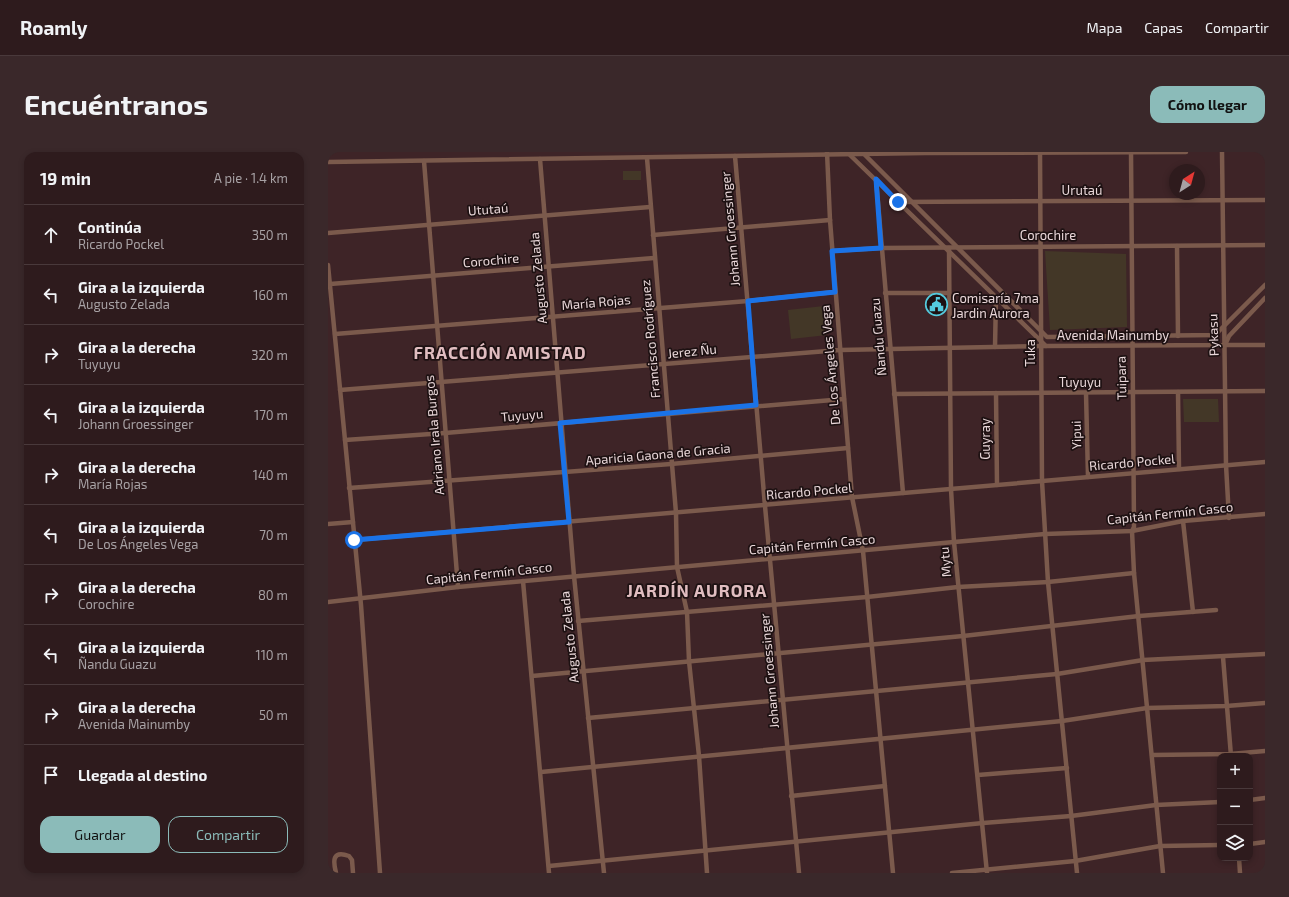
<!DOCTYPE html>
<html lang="es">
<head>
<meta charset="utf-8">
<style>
  body { margin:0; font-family:"Exo 2",sans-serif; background:#3a282a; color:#f1f3f6 }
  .controls { position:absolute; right:12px; bottom:12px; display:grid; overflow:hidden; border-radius:8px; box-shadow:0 2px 6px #0003 }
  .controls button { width:36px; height:36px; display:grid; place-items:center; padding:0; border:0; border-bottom:1px solid #49393b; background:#2e1b1d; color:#f1f3f6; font:20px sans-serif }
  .compass { position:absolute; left:841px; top:12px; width:36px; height:36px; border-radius:50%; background:#2e1b1d; box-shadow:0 2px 6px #0003; rotate:36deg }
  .stop { position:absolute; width:12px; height:12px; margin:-9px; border:3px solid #1a73e8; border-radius:50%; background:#fff }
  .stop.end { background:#1a73e8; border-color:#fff; box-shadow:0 1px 4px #0008 }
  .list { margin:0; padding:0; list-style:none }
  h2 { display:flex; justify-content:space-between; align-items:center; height:52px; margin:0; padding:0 16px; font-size:17px }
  h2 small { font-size:13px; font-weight:400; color:#a7a1a4 }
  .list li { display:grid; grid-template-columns:26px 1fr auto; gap:12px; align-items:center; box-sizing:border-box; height:60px; padding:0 16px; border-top:1px solid #49393b }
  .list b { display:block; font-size:15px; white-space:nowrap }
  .list p { margin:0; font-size:13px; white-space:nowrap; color:#a7a1a4 }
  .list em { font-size:13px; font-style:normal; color:#a7a1a4 }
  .actions { display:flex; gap:8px; padding:12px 16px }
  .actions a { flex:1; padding:9px 0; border:1px solid #8bbbb9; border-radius:12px; text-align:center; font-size:14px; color:#8bbbb9 }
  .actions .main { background:#8bbbb9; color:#111 }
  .icon { flex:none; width:22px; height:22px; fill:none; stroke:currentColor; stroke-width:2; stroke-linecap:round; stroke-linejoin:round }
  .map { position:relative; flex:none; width:937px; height:721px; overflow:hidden; border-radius:12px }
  header { display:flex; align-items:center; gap:24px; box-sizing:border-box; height:56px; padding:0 20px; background:#2e1b1d; border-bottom:1px solid #49393b }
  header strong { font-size:19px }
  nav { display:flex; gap:22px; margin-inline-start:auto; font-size:14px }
  .intro { display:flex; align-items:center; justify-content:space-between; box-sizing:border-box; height:96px; padding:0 24px }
  h1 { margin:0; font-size:28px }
  .button { padding:10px 18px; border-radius:12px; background:#8bbbb9; color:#111; font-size:14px; font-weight:700 }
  main { display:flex; gap:24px; padding:0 24px }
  aside { flex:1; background:#2e1b1d; border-radius:12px; box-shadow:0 2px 6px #0003 }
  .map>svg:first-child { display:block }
</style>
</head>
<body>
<header>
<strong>Roamly</strong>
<nav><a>Mapa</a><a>Capas</a><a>Compartir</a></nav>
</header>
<div class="intro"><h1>Encuéntranos</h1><a class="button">Cómo llegar</a></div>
<main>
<aside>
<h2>19 min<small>A pie · 1.4 km</small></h2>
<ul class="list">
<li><svg class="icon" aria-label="ahead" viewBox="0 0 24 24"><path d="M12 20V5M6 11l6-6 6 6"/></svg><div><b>Continúa</b><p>Ricardo Pockel</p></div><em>350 m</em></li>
<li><svg class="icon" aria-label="left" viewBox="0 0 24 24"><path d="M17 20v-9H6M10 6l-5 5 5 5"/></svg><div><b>Gira a la izquierda</b><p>Augusto Zelada</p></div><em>160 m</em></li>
<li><svg class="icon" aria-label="right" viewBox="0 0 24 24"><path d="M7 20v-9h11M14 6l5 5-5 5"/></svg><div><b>Gira a la derecha</b><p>Tuyuyu</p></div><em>320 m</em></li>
<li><svg class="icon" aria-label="left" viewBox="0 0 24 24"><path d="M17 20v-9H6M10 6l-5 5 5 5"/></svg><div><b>Gira a la izquierda</b><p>Johann Groessinger</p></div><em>170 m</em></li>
<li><svg class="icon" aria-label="right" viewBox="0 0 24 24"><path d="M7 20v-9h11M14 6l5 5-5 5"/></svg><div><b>Gira a la derecha</b><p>María Rojas</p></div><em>140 m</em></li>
<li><svg class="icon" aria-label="left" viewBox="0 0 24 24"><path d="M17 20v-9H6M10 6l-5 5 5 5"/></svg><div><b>Gira a la izquierda</b><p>De Los Ángeles Vega</p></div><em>70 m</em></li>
<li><svg class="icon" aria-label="right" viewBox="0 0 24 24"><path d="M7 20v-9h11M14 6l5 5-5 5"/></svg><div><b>Gira a la derecha</b><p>Corochire</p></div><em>80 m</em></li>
<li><svg class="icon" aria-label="left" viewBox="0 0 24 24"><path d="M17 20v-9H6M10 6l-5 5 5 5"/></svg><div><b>Gira a la izquierda</b><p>Ñandu Guazu</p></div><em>110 m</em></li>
<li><svg class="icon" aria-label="right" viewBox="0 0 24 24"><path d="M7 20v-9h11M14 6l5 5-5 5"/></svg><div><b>Gira a la derecha</b><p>Avenida Mainumby</p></div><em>50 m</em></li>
<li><svg class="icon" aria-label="arrive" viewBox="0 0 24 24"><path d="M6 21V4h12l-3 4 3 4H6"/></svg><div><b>Llegada al destino</b></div></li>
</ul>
<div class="actions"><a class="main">Guardar</a><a>Compartir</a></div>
</aside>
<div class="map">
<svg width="937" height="721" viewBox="0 0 937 721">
  <rect width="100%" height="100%" fill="#3e2427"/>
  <g fill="#433727">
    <rect x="295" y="19" width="18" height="9"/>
    <path d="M717,99L798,102L799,175L722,178Z"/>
    <path d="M496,154L499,183L463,187L460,158Z"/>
    <path d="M855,247H890L891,270H856Z"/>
  </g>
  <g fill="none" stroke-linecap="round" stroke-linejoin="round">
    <g stroke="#7b5a4c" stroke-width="4.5">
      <path d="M499,0L502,68L524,345L535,399L565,721"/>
      <path d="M712,0L714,329"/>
      <path d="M803,0L806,375L804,379L806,421L835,721"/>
      <path d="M894,0L898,313L901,366"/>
      <path d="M536,2L719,185L887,183L937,133"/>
      <path d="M522,3L718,194L897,193L901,184L937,146"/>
      <path d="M407,4L437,354L471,721"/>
      <path d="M319,6L348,361L349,415L359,460L361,509L371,604L379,721"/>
      <path d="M212,7L246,424L276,721"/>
      <path d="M96,9L130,435"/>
      <path d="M0,10L597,1L858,0"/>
      <path d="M548,27L575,341"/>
      <path d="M571,50L937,48"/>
      <path d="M0,81L322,55"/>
      <path d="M325,83L502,68"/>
      <path d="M849,94L850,184"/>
      <path d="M621,96L623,337L626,390L659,721"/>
      <path d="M504,99L553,96L937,93"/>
      <path d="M0,113L33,453L52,721"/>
      <path d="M2,132L326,106"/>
      <path d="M557,141H621"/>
      <path d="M7,182L420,149L507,140"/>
      <path d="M897,193H937"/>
      <path d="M667,195L668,145"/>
      <path d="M12,238L512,198L718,194"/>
      <path d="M850,240L851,317"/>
      <path d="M668,241L669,333"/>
      <path d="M758,241L760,325"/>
      <path d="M566,242L937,239"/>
      <path d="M17,288L117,281L516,247"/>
      <path d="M714,329L720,430L749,721"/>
      <path d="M21,336L343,312L520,296"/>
      <path d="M855,369L865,460"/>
      <path d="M0,372L25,370"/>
      <path d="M26,388L937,310"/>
      <path d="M195,429L221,721"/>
      <path d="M0,450L130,435L626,390L717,382L804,379L855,369L937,362"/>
      <path d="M250,469L539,445L630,435L720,430L806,421"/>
      <path d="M895,505L903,604"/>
      <path d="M204,524L635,484L811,464L888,458"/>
      <path d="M260,566L729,522L815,508L937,502"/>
      <path d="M824,603L902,602L937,599"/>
      <path d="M213,620L734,569L819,556L898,554L937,551"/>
      <path d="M650,623L739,616"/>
      <path d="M463,644L557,634"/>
      <path d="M922,648L937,646"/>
      <path d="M922,692L937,690"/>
      <path d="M911,706L912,721"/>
      <path d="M221,714L655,671L743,664L828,653L892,650"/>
      <path d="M8,721C5,709 4,698 21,704L24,708L25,721"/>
      <path d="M624,721L747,709L832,694L892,693"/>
    </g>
  </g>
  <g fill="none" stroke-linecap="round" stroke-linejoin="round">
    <path stroke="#1a73e8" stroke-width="5" d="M26,388L241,370L232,271L428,253L420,149L507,140L504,99L553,96L548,27L570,50"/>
  </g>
  <defs>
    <symbol id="civic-ring" viewBox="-11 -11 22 22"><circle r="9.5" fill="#1d1112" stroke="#54cadd" stroke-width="1.5"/><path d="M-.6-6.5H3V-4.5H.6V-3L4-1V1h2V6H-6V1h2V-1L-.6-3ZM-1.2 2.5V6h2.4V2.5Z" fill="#54cadd"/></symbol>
  </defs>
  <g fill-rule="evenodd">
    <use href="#civic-ring" x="596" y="140" width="25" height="25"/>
  </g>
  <g text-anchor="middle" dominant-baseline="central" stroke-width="3.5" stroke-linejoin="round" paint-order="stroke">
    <g font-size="13" fill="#e9d7d9" stroke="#1d1112">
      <text x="754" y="38">Urutaú</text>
      <text transform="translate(160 57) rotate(-4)">Ututaú</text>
      <text transform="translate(402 77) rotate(-95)">Johann Groessinger</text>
      <text x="720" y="83">Corochire</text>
      <text transform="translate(163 108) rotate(-5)">Corochire</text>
      <text transform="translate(210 126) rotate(-95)">Augusto Zelada</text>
      <text transform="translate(268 150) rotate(-5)">María Rojas</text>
      <text x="785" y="183">Avenida Mainumby</text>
      <text transform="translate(885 183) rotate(-92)">Pykasu</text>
      <text transform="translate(550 185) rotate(-95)">Ñandu Guazu</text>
      <text transform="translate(322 187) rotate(-95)">Francisco Rodríguez</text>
      <text transform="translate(364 199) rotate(-6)">Jerez Ñu</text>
      <text transform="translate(702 201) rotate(-90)">Tuka</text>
      <text transform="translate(502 213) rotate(-95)">De Los Ángeles Vega</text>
      <text transform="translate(793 226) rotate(-91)">Tuipara</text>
      <text x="752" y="230">Tuyuyu</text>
      <text transform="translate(194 263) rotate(-5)">Tuyuyu</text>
      <text transform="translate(106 283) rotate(-95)">Adriano Irala Burgos</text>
      <text transform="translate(748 283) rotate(-91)">Yipui</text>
      <text transform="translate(657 287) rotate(-90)">Guyray</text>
      <text transform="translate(330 302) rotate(-5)">Aparicia Gaona de Gracia</text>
      <text transform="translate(804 310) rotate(-5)">Ricardo Pockel</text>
      <text transform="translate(481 339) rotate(-5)">Ricardo Pockel</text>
      <text transform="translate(842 361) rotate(-6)">Capitán Fermín Casco</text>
      <text transform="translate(484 392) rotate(-5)">Capitán Fermín Casco</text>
      <text transform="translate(617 410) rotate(-95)">Mytu</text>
      <text transform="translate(161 421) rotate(-6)">Capitán Fermín Casco</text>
      <text transform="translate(241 485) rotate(-96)">Augusto Zelada</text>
      <text transform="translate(441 519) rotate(-95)">Johann Groessinger</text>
    </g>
    <g font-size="13" fill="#e9d7d9" stroke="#1d1112" text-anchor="start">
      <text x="624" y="146">Comisaría 7ma<tspan x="624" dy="15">Jardin Aurora</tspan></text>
    </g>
    <g font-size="17" font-weight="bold" letter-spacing="1" fill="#e0bdc0" stroke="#1d1112">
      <text x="172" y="200">FRACCIÓN AMISTAD</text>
      <text x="369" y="438">JARDÍN AURORA</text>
    </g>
  </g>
</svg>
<div class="controls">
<button>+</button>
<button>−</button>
<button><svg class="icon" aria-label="layers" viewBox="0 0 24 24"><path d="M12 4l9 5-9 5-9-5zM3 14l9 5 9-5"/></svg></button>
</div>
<svg class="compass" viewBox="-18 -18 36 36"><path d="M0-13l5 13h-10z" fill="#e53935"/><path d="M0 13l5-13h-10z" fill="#a7a1a4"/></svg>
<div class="stop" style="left:26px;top:388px"></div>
<div class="stop end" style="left:570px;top:50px"></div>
</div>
</main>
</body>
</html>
